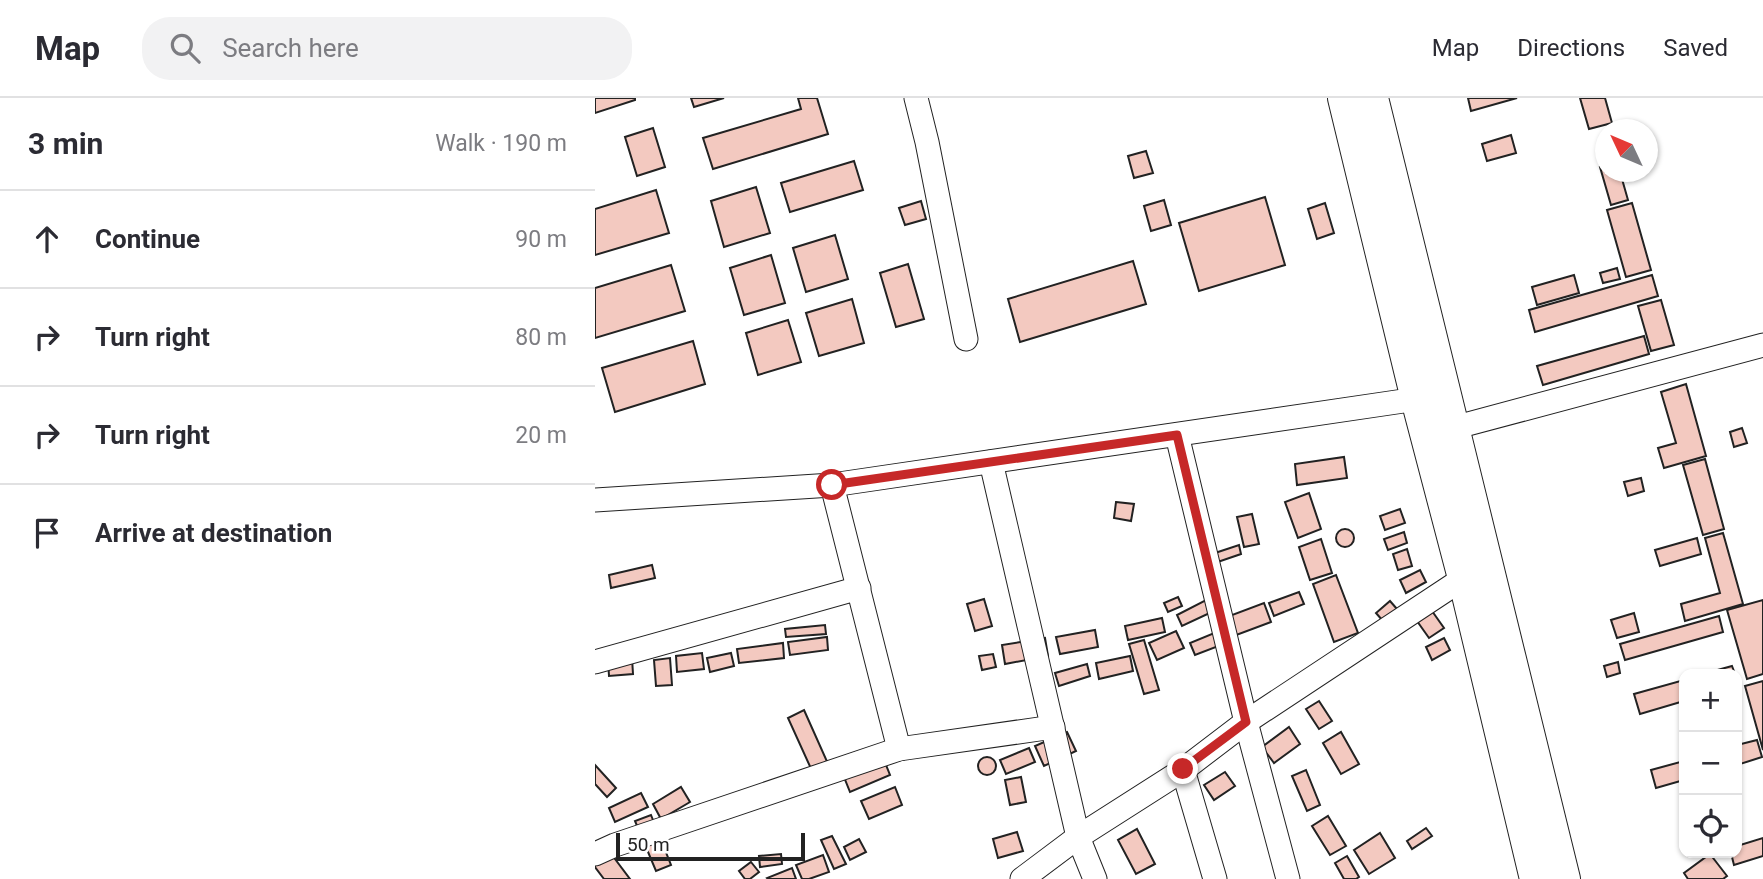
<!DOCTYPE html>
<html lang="en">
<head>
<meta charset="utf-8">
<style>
  body { margin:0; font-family:Roboto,sans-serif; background:#f2f2f3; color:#2b2b33 }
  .controls { position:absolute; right:21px; bottom:21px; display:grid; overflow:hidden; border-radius:14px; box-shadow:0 2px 5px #0004 }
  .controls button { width:63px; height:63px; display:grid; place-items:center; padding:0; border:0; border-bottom:2px solid #e1e1e2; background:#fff; color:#2b2b33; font:35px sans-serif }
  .compass { position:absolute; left:1000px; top:21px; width:63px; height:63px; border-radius:50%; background:#fff; box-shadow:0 2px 5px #0004; rotate:314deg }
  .scale { position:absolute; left:21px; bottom:18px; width:189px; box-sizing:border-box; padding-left:7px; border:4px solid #222; border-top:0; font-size:19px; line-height:24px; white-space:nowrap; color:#222; -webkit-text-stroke:5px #fff; paint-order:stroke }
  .stop { position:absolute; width:21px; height:21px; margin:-16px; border:5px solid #c62828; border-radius:50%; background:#fff }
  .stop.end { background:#c62828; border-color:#fff; box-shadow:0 2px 7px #0008 }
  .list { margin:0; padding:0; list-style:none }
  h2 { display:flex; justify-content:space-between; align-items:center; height:91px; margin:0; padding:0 28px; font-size:30px }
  h2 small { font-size:23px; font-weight:400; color:#7c7c81 }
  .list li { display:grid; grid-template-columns:46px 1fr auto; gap:21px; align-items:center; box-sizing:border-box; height:98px; padding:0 28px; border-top:2px solid #e1e1e2 }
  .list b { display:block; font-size:26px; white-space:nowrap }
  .list em { font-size:23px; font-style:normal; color:#7c7c81 }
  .icon { flex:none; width:38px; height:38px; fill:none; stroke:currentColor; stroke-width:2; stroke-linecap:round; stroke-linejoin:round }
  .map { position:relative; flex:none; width:1168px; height:781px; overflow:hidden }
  header { display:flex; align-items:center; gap:42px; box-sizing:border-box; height:98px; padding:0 35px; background:#fff; border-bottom:2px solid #e1e1e2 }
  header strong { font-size:33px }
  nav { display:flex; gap:38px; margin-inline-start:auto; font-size:24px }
  .search { width:490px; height:63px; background:#f2f2f3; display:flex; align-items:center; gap:18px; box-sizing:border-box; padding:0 24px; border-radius:28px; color:#7c7c81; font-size:26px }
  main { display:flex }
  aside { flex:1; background:#fff }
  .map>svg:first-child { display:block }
</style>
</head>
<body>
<header>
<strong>Map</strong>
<div class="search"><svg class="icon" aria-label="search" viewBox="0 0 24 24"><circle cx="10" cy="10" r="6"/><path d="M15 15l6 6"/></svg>Search here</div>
<nav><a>Map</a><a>Directions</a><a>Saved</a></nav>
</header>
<main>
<aside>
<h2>3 min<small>Walk · 190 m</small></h2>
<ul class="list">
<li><svg class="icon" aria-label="ahead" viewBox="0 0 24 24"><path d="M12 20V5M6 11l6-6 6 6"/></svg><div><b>Continue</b></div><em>90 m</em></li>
<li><svg class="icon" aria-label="right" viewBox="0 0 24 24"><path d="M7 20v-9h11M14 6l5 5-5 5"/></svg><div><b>Turn right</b></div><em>80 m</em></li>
<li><svg class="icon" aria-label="right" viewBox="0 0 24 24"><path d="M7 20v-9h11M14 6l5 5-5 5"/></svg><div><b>Turn right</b></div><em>20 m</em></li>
<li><svg class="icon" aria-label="arrive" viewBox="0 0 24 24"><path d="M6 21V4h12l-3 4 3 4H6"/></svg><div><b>Arrive at destination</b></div></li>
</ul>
</aside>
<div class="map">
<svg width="1168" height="781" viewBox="0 0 1168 781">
  <rect width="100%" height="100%" fill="#fff"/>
  <g fill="#f3c9c0" stroke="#222" stroke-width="2">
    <path d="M0,0H40V2L0,15Z"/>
    <path d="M96,0H129L99,9Z"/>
    <path d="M203,0H222L233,36L118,71L108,40L206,11Z"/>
    <path d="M873,0H922L876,13Z"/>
    <path d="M985,0H1010L1017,25L994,31Z"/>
    <path d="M58,30L70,69L42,78L30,39Z"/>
    <path d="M916,37L921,55L892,63L887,46Z"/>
    <path d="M551,53L558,75L539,80L533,58Z"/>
    <path d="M259,63L268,92L195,114L186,85Z"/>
    <path d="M1010,68V74H1025L1033,102L1016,107L1005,69Z"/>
    <path d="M161,89L175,135L129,149L116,103Z"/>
    <path d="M61,92L74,135L0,157V111Z"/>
    <path d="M670,99L690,167L604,193L584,125Z"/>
    <path d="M569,102L576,127L556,133L549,108Z"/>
    <path d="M326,103L331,121L310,127L304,110Z"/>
    <path d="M730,105L739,135L722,141L713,111Z"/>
    <path d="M1037,105L1056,172L1031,179L1012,112Z"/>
    <path d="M240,137L253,181L211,194L198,150Z"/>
    <path d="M176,157L190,205L149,217L135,170Z"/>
    <path d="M538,163L551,206L425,244L413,201Z"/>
    <path d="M313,166L329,221L301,229L285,175Z"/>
    <path d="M76,167L90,213L0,240V190Z"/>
    <path d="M1022,170L1025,181L1008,185L1005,175Z"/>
    <path d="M979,177L984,195L942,207L937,189Z"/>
    <path d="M1057,177L1063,198L940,234L934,212Z"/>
    <path d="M257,201L269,245L224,258L211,215Z"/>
    <path d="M1066,202L1079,247L1056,253L1043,208Z"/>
    <path d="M193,222L206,264L163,277L151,235Z"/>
    <path d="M1049,238L1054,256L948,287L942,268Z"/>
    <path d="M98,243L110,286L20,314L7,270Z"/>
    <path d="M1091,286L1111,358L1069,370L1063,350L1081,345L1066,294Z"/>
    <path d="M1147,330L1152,345L1139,349L1135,334Z"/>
    <path d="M749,359L752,380L702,387L700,366Z"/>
    <path d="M1110,361L1129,431L1108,437L1088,367Z"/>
    <path d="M1046,380L1049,393L1033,398L1029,384Z"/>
    <path d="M714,395L726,431L703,440L690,404Z"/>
    <path d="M521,404L539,406L536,423L519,420Z"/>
    <path d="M805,411L810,425L790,432L785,418Z"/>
    <path d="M657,416L664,446L649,449L642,419Z"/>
    <circle cx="750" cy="440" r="9"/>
    <path d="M809,434L812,445L793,452L789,441Z"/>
    <path d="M1128,435L1148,506L1090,523L1086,506L1125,495L1110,440Z"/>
    <path d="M1102,440L1106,456L1065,468L1060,452Z"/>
    <path d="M726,441L737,475L715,482L704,449Z"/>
    <path d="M644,447L646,456L614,467L611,458Z"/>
    <path d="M812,451L817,468L803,472L798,456Z"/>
    <path d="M57,467L60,480L16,490L14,477Z"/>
    <path d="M825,472L831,484L811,495L805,482Z"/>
    <path d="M741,477L763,535L739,544L718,486Z"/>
    <path d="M704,494L709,506L679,518L674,505Z"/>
    <path d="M583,499L587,508L573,514L569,505Z"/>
    <path d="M389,501L397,528L380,533L372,506Z"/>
    <path d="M613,501L619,513L587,528L582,517Z"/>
    <path d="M1168,502V576L1152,581L1132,512Z"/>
    <path d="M795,503L802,511L788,523L781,515Z"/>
    <path d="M669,505L676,524L636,539L629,520Z"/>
    <path d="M837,513L849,530L834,540L822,523Z"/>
    <path d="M1039,515L1044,534L1022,540L1016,522Z"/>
    <path d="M1124,518L1128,534L1030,562L1025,546Z"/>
    <path d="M567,520L570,534L533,542L530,528Z"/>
    <path d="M230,527L231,536L191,539L190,531Z"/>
    <path d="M629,531L634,544L600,557L595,545Z"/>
    <path d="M500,532L503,549L465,556L461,539Z"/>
    <path d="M581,533L589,550L562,562L554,545Z"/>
    <path d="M232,539L233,552L195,557L193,544Z"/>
    <path d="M450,540L453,558L410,566L407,547Z"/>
    <path d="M849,540L855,552L837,562L831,549Z"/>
    <path d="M549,542L564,592L549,596L534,546Z"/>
    <path d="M188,545L189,560L144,565L142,551Z"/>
    <path d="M107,555L109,571L82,574L81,558Z"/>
    <path d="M136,555L139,568L115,574L112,560Z"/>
    <path d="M398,556L401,569L387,572L384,558Z"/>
    <path d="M535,558L538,573L504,581L501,565Z"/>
    <path d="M37,560L38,576L14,578L13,562Z"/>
    <path d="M75,560L77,587L61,588L59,562Z"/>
    <path d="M1023,564L1025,575L1012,579L1009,568Z"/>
    <path d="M492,566L495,578L464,588L460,575Z"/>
    <path d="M1137,568L1140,576H1108Z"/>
    <path d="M1089,582V603L1045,616L1039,596Z"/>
    <path d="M1168,583V652L1150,588Z"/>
    <path d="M724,603L737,623L724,631L711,611Z"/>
    <path d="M209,612L234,668L218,675L193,620Z"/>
    <path d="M694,629L705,646L679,665L667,649Z"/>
    <path d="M472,634L481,653L449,668L440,648Z"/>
    <path d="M746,634L764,666L746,676L728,645Z"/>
    <path d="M1162,642L1167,659L1142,667V647Z"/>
    <path d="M434,650L440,664L411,676L405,662Z"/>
    <circle cx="392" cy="668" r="9"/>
    <path d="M289,662L295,677L255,694L249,679Z"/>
    <path d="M1089,663V682L1061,690L1056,672Z"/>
    <path d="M0,667L21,690L12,699L0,686Z"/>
    <path d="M711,672L725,707L712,713L697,678Z"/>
    <path d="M630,674L640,688L619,702L609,687Z"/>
    <path d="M426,679L431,704L415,707L410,682Z"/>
    <path d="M86,689L95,704L66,721L58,706Z"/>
    <path d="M300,689L307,707L274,721L266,703Z"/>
    <path d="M46,695L53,709L20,724L14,710Z"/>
    <path d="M56,717L76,767L61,773L40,723Z"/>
    <path d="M733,718L751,748L735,757L717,728Z"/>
    <path d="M831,730L837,738L817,751L812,743Z"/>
    <path d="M542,731L560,766L541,776L523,742Z"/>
    <path d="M422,734L428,753L403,760L398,741Z"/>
    <path d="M785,735L800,760L774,776L759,752Z"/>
    <path d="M237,738L251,766L239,771L226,742Z"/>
    <path d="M1168,740V758L1139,767L1136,755H1142V748Z"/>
    <path d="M264,741L271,754L255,762L249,749Z"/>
    <path d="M14,753L35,781H9L0,769V764Z"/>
    <path d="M186,756L187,766L165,769L164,758Z"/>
    <path d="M1115,756L1132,778L1128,781H1093L1089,775Z"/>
    <path d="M228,757L234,774L214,781H207L201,767Z"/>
    <path d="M752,758L764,779L761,781H749L740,765Z"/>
    <path d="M156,764L164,774L155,781H150L144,773Z"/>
    <path d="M197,770L201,781H173L172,780Z"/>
  </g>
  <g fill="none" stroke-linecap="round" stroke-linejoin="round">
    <defs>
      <g id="minor">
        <path d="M321,0L332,44L371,241"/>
        <path d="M858,330L1168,247"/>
        <path d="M582,337L651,624L693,781"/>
        <path d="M396,364L483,739L500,781"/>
        <path d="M237,387L304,651"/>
        <path d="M0,402L237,387L822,301"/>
        <path d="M0,564L264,490"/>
        <path d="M588,672L620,781"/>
        <path d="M0,756L20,747L304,651L458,629"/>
        <path d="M427,781L483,739L588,672L651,624L869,480"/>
      </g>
      <g id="secondary">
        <path d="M749,0L822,301L869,480L941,781"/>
        <path d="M777,0L969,781"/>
      </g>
    </defs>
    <use href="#minor" stroke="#222" stroke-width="25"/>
    <use href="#secondary" stroke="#222" stroke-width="34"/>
    <use href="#minor" stroke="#fff" stroke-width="23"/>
    <use href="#secondary" stroke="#fff" stroke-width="32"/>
  </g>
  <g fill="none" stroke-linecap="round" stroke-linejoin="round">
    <path stroke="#c62828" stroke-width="9" d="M237,387L582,337L651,624L588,671"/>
  </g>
</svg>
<div class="controls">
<button>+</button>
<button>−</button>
<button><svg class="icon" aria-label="locate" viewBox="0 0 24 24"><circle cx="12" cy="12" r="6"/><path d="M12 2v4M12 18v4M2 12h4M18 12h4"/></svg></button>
</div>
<svg class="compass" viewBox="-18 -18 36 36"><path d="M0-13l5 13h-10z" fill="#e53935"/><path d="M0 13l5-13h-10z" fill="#7c7c81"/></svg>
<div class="scale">50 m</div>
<div class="stop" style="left:237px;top:387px"></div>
<div class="stop end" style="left:588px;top:671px"></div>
</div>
</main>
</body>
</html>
